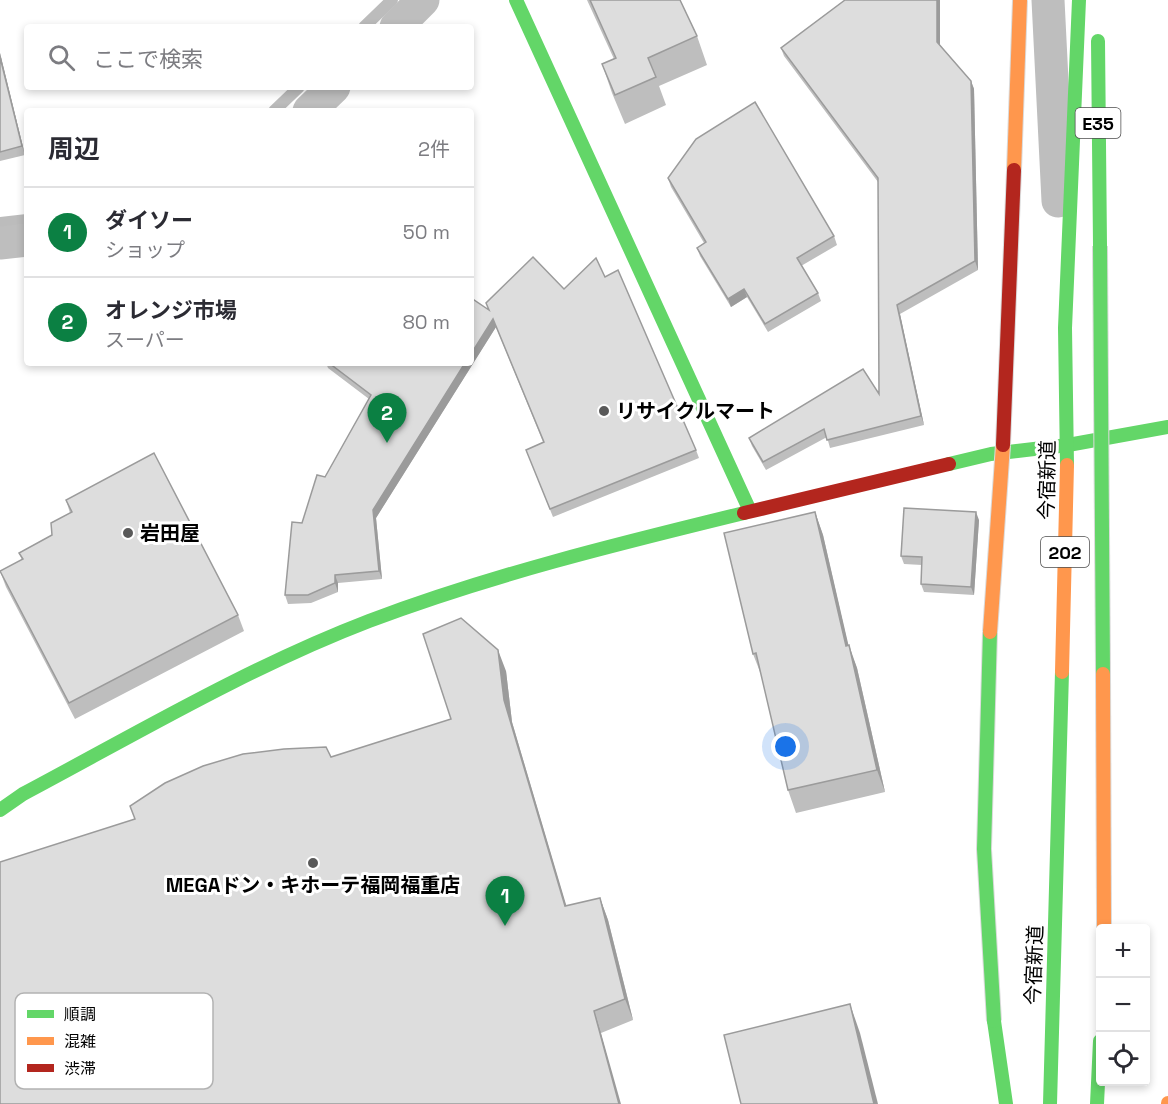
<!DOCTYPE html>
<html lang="ja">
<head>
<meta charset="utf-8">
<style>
  body { margin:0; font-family:"Space Grotesk","Noto Sans JP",sans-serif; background:#f2f2f3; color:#2b2b33 }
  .controls { position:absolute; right:18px; bottom:18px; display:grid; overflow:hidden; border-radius:6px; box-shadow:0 3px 9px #0003 }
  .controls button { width:54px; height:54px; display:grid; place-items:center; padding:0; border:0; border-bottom:2px solid #e1e1e2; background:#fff; color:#2b2b33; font:30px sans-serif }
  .you { position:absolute; left:786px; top:747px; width:21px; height:21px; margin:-15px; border:4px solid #fff; border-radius:50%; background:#1a73e8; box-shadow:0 0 0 9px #1a73e833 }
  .badge { display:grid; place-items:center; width:39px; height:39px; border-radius:50%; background:#0b8043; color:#fff; font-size:20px; font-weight:700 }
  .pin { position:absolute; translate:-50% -50px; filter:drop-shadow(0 2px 3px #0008) }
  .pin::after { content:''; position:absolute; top:32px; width:21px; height:18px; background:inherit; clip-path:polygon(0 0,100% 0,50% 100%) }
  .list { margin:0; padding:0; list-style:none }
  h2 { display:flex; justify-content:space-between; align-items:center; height:78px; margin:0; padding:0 24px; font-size:26px }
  h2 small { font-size:20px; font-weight:400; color:#7c7c81 }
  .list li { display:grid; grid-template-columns:39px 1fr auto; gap:18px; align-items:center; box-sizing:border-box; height:90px; padding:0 24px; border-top:2px solid #e1e1e2 }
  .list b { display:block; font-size:22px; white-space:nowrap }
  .list p { margin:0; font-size:20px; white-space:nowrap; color:#7c7c81 }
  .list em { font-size:20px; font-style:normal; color:#7c7c81 }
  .icon { flex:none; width:33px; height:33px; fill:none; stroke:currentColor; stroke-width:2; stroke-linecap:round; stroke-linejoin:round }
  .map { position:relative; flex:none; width:1168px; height:1104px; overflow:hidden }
  .search { position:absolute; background:#fff; box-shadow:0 3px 9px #0003; left:24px; top:24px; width:450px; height:66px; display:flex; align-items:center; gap:15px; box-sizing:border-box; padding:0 21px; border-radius:6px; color:#7c7c81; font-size:22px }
  .panel { position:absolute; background:#fff; box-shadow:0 3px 9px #0003; left:24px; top:108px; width:450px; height:258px; border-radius:6px }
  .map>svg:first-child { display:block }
</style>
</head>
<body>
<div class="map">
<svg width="1168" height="1104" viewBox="0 0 1168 1104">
  <rect width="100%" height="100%" fill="#fff"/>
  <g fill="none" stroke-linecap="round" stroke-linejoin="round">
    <g stroke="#bcbcbc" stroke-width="12">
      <path d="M364,27L392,0"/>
      <path d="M274,111L299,87"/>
      <path d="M0,223L27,220"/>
    </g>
    <g stroke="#bebebe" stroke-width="33">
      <path d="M1048,0L1058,201"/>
      <path d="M396,27L423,0"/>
      <path d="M309,111L334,87"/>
      <path d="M0,243L27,240"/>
    </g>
    <g stroke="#63d668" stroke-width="14">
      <path d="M516,0L750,511"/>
      <path d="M1098,41L1100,246"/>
      <path d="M949,464L991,454L1068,445L1168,427"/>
      <path d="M1067,465L1065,328L1079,0"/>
      <path d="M0,810L23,794C136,734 249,667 369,621C491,575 617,544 744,513"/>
      <path d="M994,1021L1006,1104"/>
      <path d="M1050,1104L1062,672"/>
      <path d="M1097,1104L1100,1041"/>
    </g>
    <g stroke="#ff974d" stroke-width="14">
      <path d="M1062,672L1067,465"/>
      <path d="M1168,1103V1104"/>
    </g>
    <path stroke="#b3261e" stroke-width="14" d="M744,513L949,464"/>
    <defs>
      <g id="fast-bridge">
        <path d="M1100,246L1103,674"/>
        <path d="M990,632L984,849L994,1021"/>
      </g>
      <g id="slow-bridge">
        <path d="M1014,170L1020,0"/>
        <path d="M990,632L1003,445"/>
        <path d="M1103,674L1104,928"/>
      </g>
      <path id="jam-bridge" d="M1003,445L1014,170"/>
    </defs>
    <use href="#fast-bridge" stroke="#dbdbdb" stroke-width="16" stroke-linecap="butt"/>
    <use href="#slow-bridge" stroke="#dbdbdb" stroke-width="16" stroke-linecap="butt"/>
    <use href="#jam-bridge" stroke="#dbdbdb" stroke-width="16" stroke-linecap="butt"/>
    <use href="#fast-bridge" stroke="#63d668" stroke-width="14"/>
    <use href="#slow-bridge" stroke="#ff974d" stroke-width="14"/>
    <use href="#jam-bridge" stroke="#b3261e" stroke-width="14"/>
  </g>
  <g fill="#bebebe">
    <path d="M587,0H680L697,36L707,65L659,86L666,105L625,124L612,93L602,64L614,59Z"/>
    <path d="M940,45L971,81L974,89L978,270L900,314L924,425L830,448L827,437L766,470L752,446L749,438L879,394L878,182L784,56L781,48Z"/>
    <path d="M0,53L25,155L0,161Z"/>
    <path d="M668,178L834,236L837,245L801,266L818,293L821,301L768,332L747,297L731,307L700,256L697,248L704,243L671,187Z"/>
    <path d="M605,277L696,450L699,458L553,517L526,450L543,442L496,327L376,518L382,579L338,583V592L311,603L288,604L285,595L302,523L325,477L369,399L328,368L326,363H471L488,309Z"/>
    <path d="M66,500L238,615L244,631L75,719L6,587L0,571L22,560L19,553L52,535L70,513Z"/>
    <path d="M815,512L823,535L848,645L857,668L885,792L796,813L788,790L762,677L753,654Z"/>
    <path d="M979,520L974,595L924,592L921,584L922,565L904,564L901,556Z"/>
    <path d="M506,671L512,722L566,906L600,898L608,920L633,1020L601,1033L331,757L451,719Z"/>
  </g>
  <g fill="#9b9b9b">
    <path d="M937,0H940V50L937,42Z"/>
    <path d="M0,53L25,155L22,146L0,57Z"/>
    <path d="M971,81L974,89L978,270L975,261Z"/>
    <path d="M744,289L747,297L731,307L728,299Z"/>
    <path d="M897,305L900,314L924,425L921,416Z"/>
    <path d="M493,319L496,327L376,518L382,579L379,571L373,510L465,363H471V354Z"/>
    <path d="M815,512L823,535L854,669L846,646Z"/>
    <path d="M976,512L979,520L974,595L971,587Z"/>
    <path d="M335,575L338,583V592L335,583Z"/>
    <path d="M849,645L857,668L885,792L877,770Z"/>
    <path d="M498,650L506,671L512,722L573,928L565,906L504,700Z"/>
    <path d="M600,898L608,920L633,1020L625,999Z"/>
    <path d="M850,1004L860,1033L878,1104H874Z"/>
    <path d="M594,1011L601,1033L621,1104H619Z"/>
  </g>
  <g fill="#ddd" stroke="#9b9b9b" stroke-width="1.5">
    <path d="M590,0H680L697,36L648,58L656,77L615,95L602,64L616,58Z"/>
    <path d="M845,0H937V42L971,81L975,261L897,305L921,416L827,440L824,429L763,462L749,438L863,369L879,394L878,178L781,48Z"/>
    <path d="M0,57L22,146L0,152Z"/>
    <path d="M755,102L834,236L797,258L818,293L765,324L744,289L728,299L697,248L706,242L668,178L696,139Z"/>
    <path d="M533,257L564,289L596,258L605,277L618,270L696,450L550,509L526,450L544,442L493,319L471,354V298L489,310L486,303Z"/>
    <path d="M329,363H465L373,510L379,571L335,575V583L308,595H285L292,522L302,523L317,475L325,477L371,395Z"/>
    <path d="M154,453L238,615L69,703L0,571L23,559L19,553L52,535L51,523L72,512L66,500Z"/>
    <path d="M904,508L976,512L971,587L921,584L922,557L901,556Z"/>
    <path d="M815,512L846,646L849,645L877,770L788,790L756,653L753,654L724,533Z"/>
    <path d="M461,618L498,650L504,700L565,906L600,898L625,999L594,1011L619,1104H0V862L135,819L130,806L165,783L203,766L243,754L284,749L326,747L331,757L451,719L423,634Z"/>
    <path d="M850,1004L874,1104H741L724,1035Z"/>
  </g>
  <g fill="#595959" stroke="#fff" stroke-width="2">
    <circle cx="604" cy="411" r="6"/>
    <circle cx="128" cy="533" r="6"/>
    <circle cx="313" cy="863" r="6"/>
  </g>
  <g text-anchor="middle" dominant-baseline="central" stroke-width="6" stroke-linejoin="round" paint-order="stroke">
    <g fill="#fff" stroke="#4c4c4c" stroke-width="1.5">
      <rect x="1075.5" y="108" width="45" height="30" rx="4.5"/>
      <rect x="1041" y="537" width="48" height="30" rx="4.5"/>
    </g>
    <g font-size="18" font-weight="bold" fill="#000">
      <text x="1098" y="123">E35</text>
      <text x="1065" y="552">202</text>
    </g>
    <g font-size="20" font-weight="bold" fill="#000" stroke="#fff" text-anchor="start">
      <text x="616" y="411">リサイクルマート</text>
      <text x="140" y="533">岩田屋</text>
      <text x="313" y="885" text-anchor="middle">MEGAドン・キホーテ福岡福重店</text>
    </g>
    <g font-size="20" fill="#000" stroke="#fff">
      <text transform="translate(1047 480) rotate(-89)">今宿新道</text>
      <text transform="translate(1034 965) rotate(-88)">今宿新道</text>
    </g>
  </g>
  <rect x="15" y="993" width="198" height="96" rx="9" fill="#fff" stroke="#b2b2b2" stroke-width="1.5"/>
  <rect x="27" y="1010" width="27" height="8" fill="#63d668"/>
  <rect x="27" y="1037" width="27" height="8" fill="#ff974d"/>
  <rect x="27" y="1064" width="27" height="8" fill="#b3261e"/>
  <g font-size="16" fill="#000">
    <text x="64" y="1020">順調</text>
    <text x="64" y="1047">混雑</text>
    <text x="64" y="1074">渋滞</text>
  </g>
</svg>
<div class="controls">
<button>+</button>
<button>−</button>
<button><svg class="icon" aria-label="locate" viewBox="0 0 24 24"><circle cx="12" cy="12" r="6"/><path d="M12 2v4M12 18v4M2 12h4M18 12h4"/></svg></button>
</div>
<div class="you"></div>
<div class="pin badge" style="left:505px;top:926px">1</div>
<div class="pin badge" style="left:387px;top:443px">2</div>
<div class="search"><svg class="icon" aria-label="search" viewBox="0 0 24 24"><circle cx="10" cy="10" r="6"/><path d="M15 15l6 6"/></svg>ここで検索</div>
<section class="panel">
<h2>周辺<small>2件</small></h2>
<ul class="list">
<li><span class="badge">1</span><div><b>ダイソー</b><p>ショップ</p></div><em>50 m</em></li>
<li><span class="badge">2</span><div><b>オレンジ市場</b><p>スーパー</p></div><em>80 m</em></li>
</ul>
</section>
</div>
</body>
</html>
